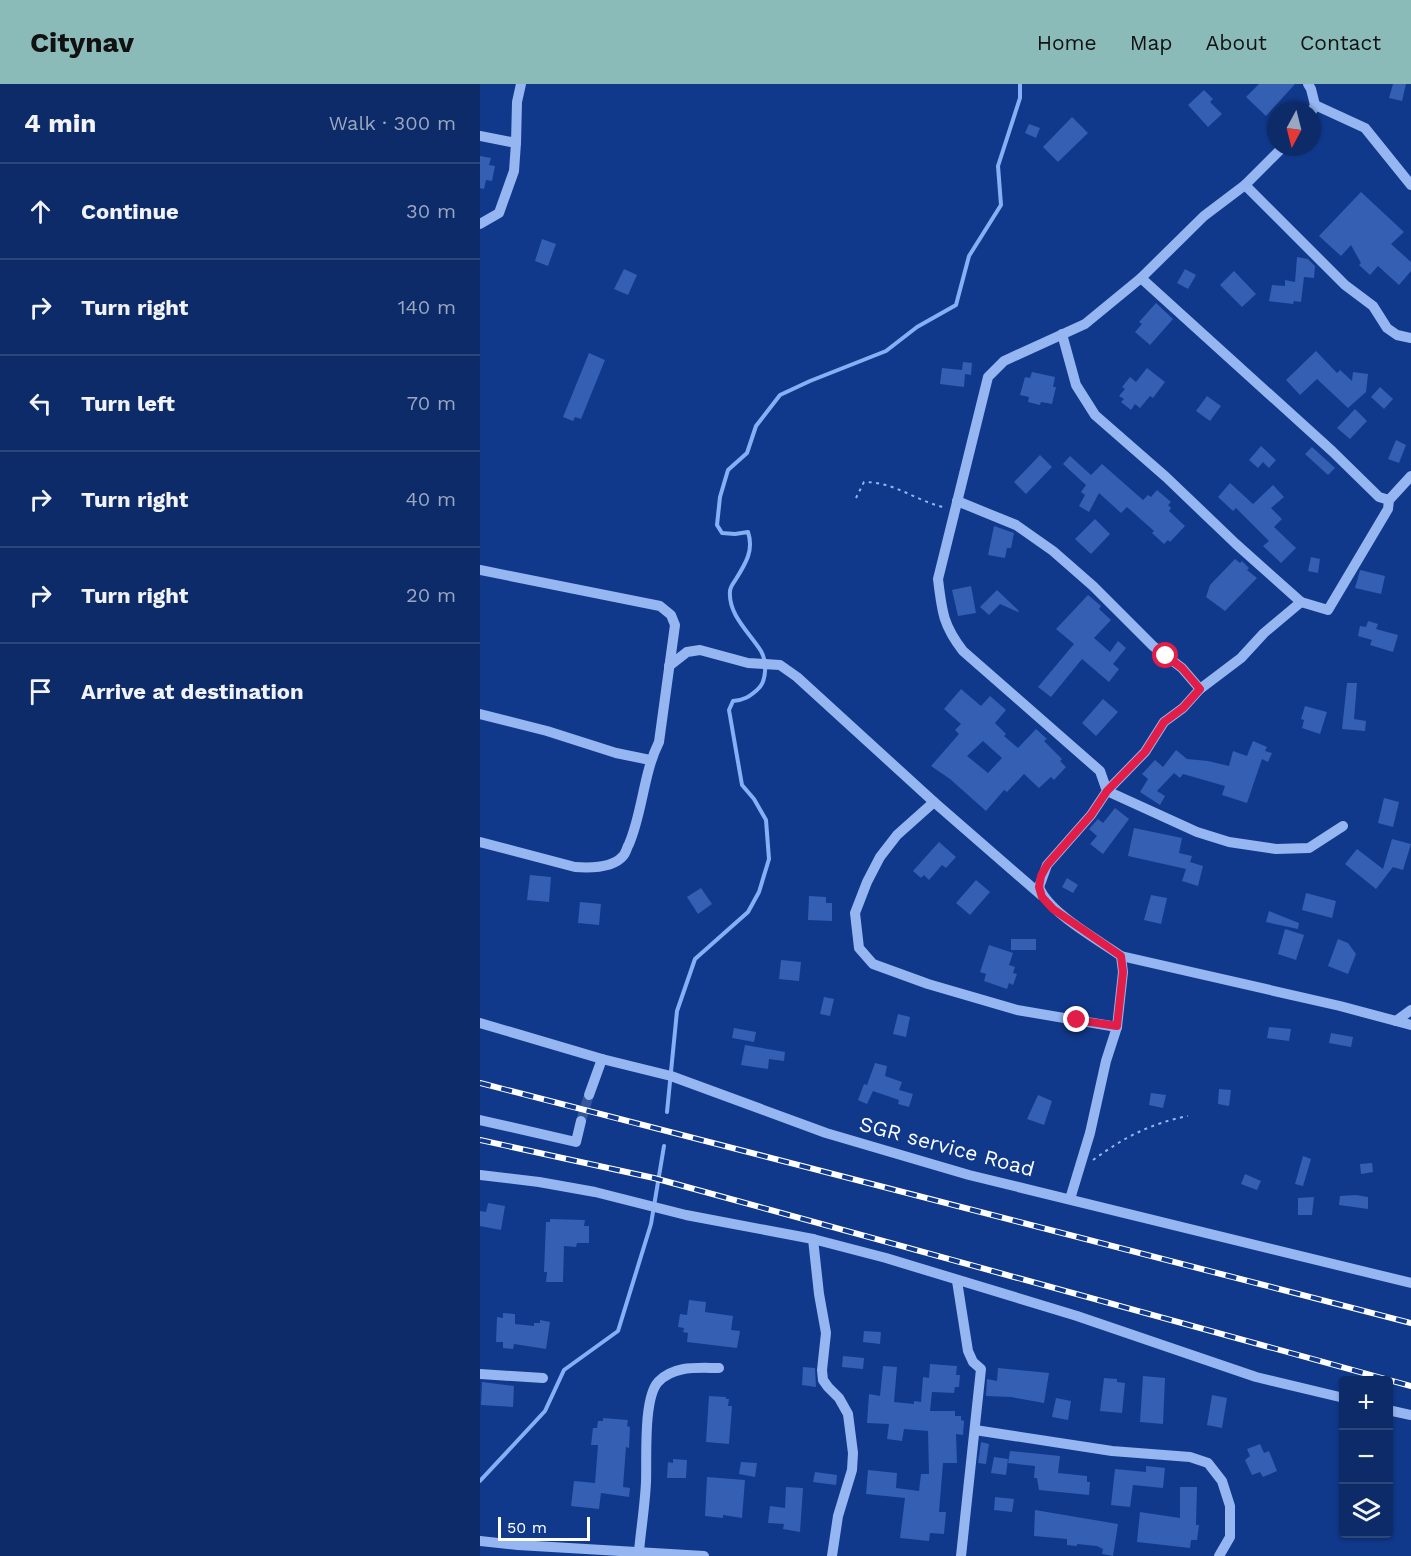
<!DOCTYPE html>
<html lang="en">
<head>
<meta charset="utf-8">
<style>
  body { margin:0; font-family:"Work Sans",sans-serif; background:#15336e; color:#f1f3f6 }
  .controls { position:absolute; right:18px; bottom:18px; display:grid; overflow:hidden; border-radius:6px; box-shadow:0 2px 4px #0004 }
  .controls button { width:54px; height:54px; display:grid; place-items:center; padding:0; border:0; border-bottom:2px solid #2c477c; background:#0c2b68; color:#f1f3f6; font:30px sans-serif }
  .compass { position:absolute; left:787px; top:18px; width:54px; height:54px; border-radius:50%; background:#0c2b68; box-shadow:0 2px 4px #0004; rotate:187deg }
  .scale { position:absolute; left:18px; bottom:15px; width:92px; box-sizing:border-box; padding-left:6px; border:3px solid #fff; border-top:0; font-size:16px; line-height:21px; white-space:nowrap; color:#fff; -webkit-text-stroke:4px #10398b; paint-order:stroke }
  .stop { position:absolute; width:18px; height:18px; margin:-14px; border:4px solid #e11d48; border-radius:50%; background:#fff }
  .stop.end { background:#e11d48; border-color:#fff; box-shadow:0 2px 6px #0008 }
  .list { margin:0; padding:0; list-style:none }
  h2 { display:flex; justify-content:space-between; align-items:center; height:78px; margin:0; padding:0 24px; font-size:26px }
  h2 small { font-size:20px; font-weight:400; color:#9aa7c0 }
  .list li { display:grid; grid-template-columns:39px 1fr auto; gap:18px; align-items:center; box-sizing:border-box; height:96px; padding:0 24px; border-top:2px solid #2c477c }
  .list b { display:block; font-size:22px; white-space:nowrap }
  .list em { font-size:20px; font-style:normal; color:#9aa7c0 }
  .icon { flex:none; width:33px; height:33px; fill:none; stroke:currentColor; stroke-width:2; stroke-linecap:round; stroke-linejoin:round }
  .map { position:relative; flex:none; width:931px; height:1472px; overflow:hidden }
  header { display:flex; align-items:center; gap:36px; box-sizing:border-box; height:84px; padding:0 30px; background:#8bbbb9; color:#111 }
  header strong { font-size:28px }
  nav { display:flex; gap:33px; margin-inline-start:auto; font-size:21px }
  main { display:flex }
  aside { flex:1; background:#0c2b68 }
  .map>svg:first-child { display:block }
</style>
</head>
<body>
<header>
<strong>Citynav</strong>
<nav><a>Home</a><a>Map</a><a>About</a><a>Contact</a></nav>
</header>
<main>
<aside>
<h2>4 min<small>Walk · 300 m</small></h2>
<ul class="list">
<li><svg class="icon" aria-label="ahead" viewBox="0 0 24 24"><path d="M12 20V5M6 11l6-6 6 6"/></svg><div><b>Continue</b></div><em>30 m</em></li>
<li><svg class="icon" aria-label="right" viewBox="0 0 24 24"><path d="M7 20v-9h11M14 6l5 5-5 5"/></svg><div><b>Turn right</b></div><em>140 m</em></li>
<li><svg class="icon" aria-label="left" viewBox="0 0 24 24"><path d="M17 20v-9H6M10 6l-5 5 5 5"/></svg><div><b>Turn left</b></div><em>70 m</em></li>
<li><svg class="icon" aria-label="right" viewBox="0 0 24 24"><path d="M7 20v-9h11M14 6l5 5-5 5"/></svg><div><b>Turn right</b></div><em>40 m</em></li>
<li><svg class="icon" aria-label="right" viewBox="0 0 24 24"><path d="M7 20v-9h11M14 6l5 5-5 5"/></svg><div><b>Turn right</b></div><em>20 m</em></li>
<li><svg class="icon" aria-label="arrive" viewBox="0 0 24 24"><path d="M6 21V4h12l-3 4 3 4H6"/></svg><div><b>Arrive at destination</b></div></li>
</ul>
</aside>
<div class="map">
<svg width="931" height="1472" viewBox="0 0 931 1472">
  <rect width="100%" height="100%" fill="#10398b"/>
  <g fill="none" stroke-linecap="round" stroke-linejoin="round">
    <g stroke="#87aff6" stroke-width="4">
      <path d="M187,1028L197,927L215,875L268,828L279,808L289,775L286,736L274,715L262,701L249,626L253,617C264,616 269,613 277,606C287,598 287,578 281,567C270,549 248,531 250,507C250,503 254,498 256,495C266,479 274,466 268,448L255,450L242,449L237,441L240,413L248,386L267,369L276,342L300,311L330,297L406,267L437,243L476,221L489,172L521,121L518,82L540,14V0"/>
      <path d="M0,1397L65,1327L84,1286L138,1247L171,1140L184,1062"/>
    </g>
  </g>
  <g fill="#345fb3" fill-rule="evenodd">
    <path d="M779,0H815L786,32L766,13Z"/>
    <path d="M913,0H926L922,17L909,14Z"/>
    <path d="M724,6L733,15L730,18L742,30L728,43L708,21Z"/>
    <path d="M592,33L608,49L578,78L563,63Z"/>
    <path d="M549,40L560,44L556,54L545,49Z"/>
    <path d="M0,72L11,74L9,81L15,82L12,97L6,96L4,105L0,104Z"/>
    <path d="M881,108L924,148L911,160L931,178V187L919,201L898,182L890,191L879,181L881,179L871,161L861,172L839,152Z"/>
    <path d="M62,155L76,160L68,182L55,177Z"/>
    <path d="M817,173L828,175L835,182L834,194L824,193L821,218L814,217L813,220L789,217L792,201L805,202V196L815,198Z"/>
    <path d="M144,185L157,191L148,211L134,205Z"/>
    <path d="M705,185L716,191L708,205L697,199Z"/>
    <path d="M754,187L776,210L762,223L740,201Z"/>
    <path d="M676,219L693,235L670,261L655,248L662,240L659,238Z"/>
    <path d="M836,267L857,289L860,286L872,297L873,288L888,290L886,308L868,324L837,295L820,311L806,296Z"/>
    <path d="M109,269L125,276L101,335L95,333L93,337L83,333Z"/>
    <path d="M483,278L492,279L491,291L485,290L484,303L460,300L462,284L482,286Z"/>
    <path d="M667,284L685,298L673,314L670,312L660,324L655,320L651,326L641,318L644,315L639,312L645,305L642,303L650,293L656,298Z"/>
    <path d="M552,288L575,293L573,303H576L572,320L561,318L560,321L548,318L549,313L540,311L545,293L550,294Z"/>
    <path d="M900,303L913,315L904,325L891,313Z"/>
    <path d="M727,312L741,322L730,337L716,327Z"/>
    <path d="M875,325L887,337L870,355L857,344Z"/>
    <path d="M916,356L926,361L919,379L908,375Z"/>
    <path d="M781,362L796,376L789,384L783,378L778,384L769,376Z"/>
    <path d="M832,363L855,384L848,391L825,370Z"/>
    <path d="M560,371L572,383L546,410L534,398Z"/>
    <path d="M590,372L611,391L622,380L663,416L668,411L671,413L677,406L691,418L688,421L691,424L689,427L705,442L690,458L688,456L684,460L672,449L674,447L647,423L641,429L619,409L609,428L599,422L605,411L601,408L606,401L583,380Z"/>
    <path d="M750,399L773,420L793,401L804,413L791,424L802,435L794,443L816,464L801,479L783,462L789,457L756,424L753,427L738,413Z"/>
    <path d="M615,435L630,450L611,470L595,455Z"/>
    <path d="M514,442L534,449L531,464H527L525,474L508,471Z"/>
    <path d="M831,473L840,475L838,489L828,487Z"/>
    <path d="M755,475L760,479L762,477L769,484L767,486L777,494L745,527L726,513L730,501Z"/>
    <path d="M880,486L905,492L901,510L875,504Z"/>
    <path d="M491,502L496,529L478,532L472,506Z"/>
    <path d="M517,506L539,527L538,528L520,520L509,531L500,523Z"/>
    <path d="M608,511L621,522L619,525L631,536L614,554L630,568L638,557L646,564L633,580L639,585L629,598L602,575L571,613L558,603L594,560L576,545Z"/>
    <path d="M888,537L898,540L896,545L918,551L913,568L890,561L892,556L878,552L880,542L886,543Z"/>
    <path d="M867,599H877L874,635L886,637L885,647L862,645Z"/>
    <path d="M481,605L501,622L510,612L526,626L515,639L526,650L524,652L538,664L556,645L567,655L564,657L582,675L580,677L586,683L574,696L571,693L559,704L544,690L527,708L524,706L506,727L470,695L451,682L479,650L475,646L481,640L464,625ZM503,657L522,674L508,689L487,672Z"/>
    <path d="M623,615L638,628L616,652L602,639Z"/>
    <path d="M825,622L847,628L840,650L822,644L824,636L821,635Z"/>
    <path d="M773,657L787,663L785,667L792,669L788,678L782,675L767,719L742,711L745,702L703,690L700,694L694,689L677,707L685,712L680,721L660,708L668,695L662,690L675,676L683,683L696,666L707,675L728,677L749,682L753,667L767,672Z"/>
    <path d="M904,714L919,718L913,743L898,739Z"/>
    <path d="M635,724L649,735L623,770L610,760L617,752L609,745L618,735L623,739Z"/>
    <path d="M654,744L702,754L699,769L712,772L710,778L723,782L718,802L702,797L706,785L648,772Z"/>
    <path d="M912,755L931,760L923,786L913,783L896,805L865,780L877,765L903,785Z"/>
    <path d="M459,758L476,773L466,784L462,781L449,796L444,791L441,794L433,787Z"/>
    <path d="M50,791L71,793L69,818L47,816Z"/>
    <path d="M587,794L598,801L593,809L582,803Z"/>
    <path d="M496,796L510,808L490,831L476,819Z"/>
    <path d="M221,804L232,820L218,830L207,813Z"/>
    <path d="M826,809L856,817L852,834L822,826Z"/>
    <path d="M671,811L687,814L681,840L664,836Z"/>
    <path d="M329,812L346,813V819H352V837L328,836Z"/>
    <path d="M100,818L121,820L119,841L98,839Z"/>
    <path d="M789,827L819,839L818,845L786,838Z"/>
    <path d="M805,845L824,851L816,876L798,870Z"/>
    <rect x="531" y="855" width="25" height="11"/>
    <path d="M858,855L868,859L876,870L868,890L848,882Z"/>
    <path d="M509,861L533,869L529,881L535,883L533,889L537,890L533,901L529,899L527,905L504,897L506,890L500,888Z"/>
    <path d="M301,876L321,878L319,897L299,895Z"/>
    <path d="M344,913L354,915L350,932L340,930Z"/>
    <path d="M418,930L430,933L426,953L413,950Z"/>
    <path d="M789,943L811,945L809,957L787,954Z"/>
    <path d="M254,944L276,948L274,958L252,954Z"/>
    <path d="M851,949L873,953L871,963L849,959Z"/>
    <path d="M265,961L305,968L304,977L289,975L288,985L261,981Z"/>
    <path d="M395,979L407,982L405,992L422,998L419,1006L433,1010L429,1023L418,1020L419,1016L393,1007L387,1020L378,1016L384,1000L387,1001Z"/>
    <path d="M739,1005L751,1006L749,1022L738,1020Z"/>
    <path d="M671,1009L686,1011L683,1024L669,1021Z"/>
    <path d="M558,1011L572,1017L564,1041L547,1035Z"/>
    <path d="M823,1072L831,1075L823,1102L815,1100Z"/>
    <path d="M892,1079L893,1088L881,1090L880,1080Z"/>
    <path d="M765,1090L781,1097L777,1106L761,1100Z"/>
    <path d="M876,1111L888,1113V1125L859,1121L860,1112Z"/>
    <path d="M834,1113L832,1131H818V1114Z"/>
    <path d="M8,1119L25,1122L21,1146L0,1142V1127L6,1128Z"/>
    <path d="M70,1135L105,1136L104,1142H109V1159H97L96,1163L84,1162L83,1198H66L67,1188H64L66,1138H70Z"/>
    <path d="M209,1216L226,1218L225,1228L253,1232L251,1246L260,1247L257,1264L207,1258L208,1249L203,1248L204,1244L198,1243L200,1230L207,1231Z"/>
    <path d="M23,1229L35,1230V1240L54,1242V1239H60V1236L70,1238L66,1265L34,1260L33,1265L23,1264V1258H16L17,1233L23,1234Z"/>
    <path d="M384,1247L401,1248L400,1260L383,1258Z"/>
    <path d="M363,1272L384,1274L383,1285L362,1283Z"/>
    <path d="M450,1280L477,1282L476,1291H480L479,1303H475L474,1309L452,1308L450,1327H475V1332H481V1336L484,1337L483,1351L476,1350L477,1379H463L459,1428H466L464,1450L450,1449L449,1457L420,1454L425,1414L386,1410L388,1386L417,1389L416,1404L439,1407L441,1390H449L448,1347L424,1345L422,1357L407,1355L409,1340L387,1339L389,1310L400,1312L403,1282L417,1283L414,1318L434,1320V1317L441,1318L443,1293L449,1294Z"/>
    <path d="M323,1283L335,1284L336,1303L322,1301Z"/>
    <path d="M518,1284L569,1289L564,1319L531,1313L506,1312L507,1295L517,1297Z"/>
    <path d="M663,1292L685,1294L683,1340L660,1338Z"/>
    <path d="M624,1294L637,1295V1298L645,1299L642,1329L620,1327Z"/>
    <path d="M2,1298L34,1302L33,1323L1,1321Z"/>
    <path d="M732,1311L747,1314L742,1344L727,1341Z"/>
    <path d="M229,1312L246,1313V1315H249L248,1322H252L249,1360L226,1358Z"/>
    <path d="M576,1314L591,1317L588,1336L572,1333Z"/>
    <path d="M123,1334L148,1336L147,1342L150,1343L149,1364L146,1363L143,1403L150,1404L149,1413L121,1409L119,1425L91,1422L94,1397L115,1399L118,1361H111L113,1344H117L118,1337H123Z"/>
    <path d="M501,1358L509,1360L506,1380L498,1379Z"/>
    <path d="M780,1360L784,1369L789,1367L797,1387L783,1393L780,1388L772,1391L765,1376L770,1372L767,1365Z"/>
    <path d="M530,1367L580,1372L578,1389L607,1392V1398H610L609,1411L559,1406L557,1394H554L555,1382L528,1379Z"/>
    <path d="M514,1373L528,1375L526,1391L511,1389Z"/>
    <path d="M193,1375L207,1376L206,1394H187L188,1378L193,1379Z"/>
    <path d="M261,1378L277,1379L275,1393L259,1390Z"/>
    <path d="M666,1382L685,1384L683,1404L653,1401L650,1423L631,1421L635,1385L666,1388Z"/>
    <path d="M335,1388L357,1391L356,1401L333,1398Z"/>
    <path d="M227,1393L265,1396L262,1434L243,1431V1434L225,1432Z"/>
    <path d="M306,1403L323,1404L320,1448L303,1445L304,1440L288,1439L290,1422L305,1424Z"/>
    <path d="M700,1403H717L716,1441H719L717,1456H711L710,1464L657,1458L660,1428L700,1434Z"/>
    <path d="M515,1413L534,1415L532,1428L514,1426Z"/>
    <path d="M555,1426L638,1440L633,1472L622,1470L623,1465L617,1462L597,1460V1462L587,1461V1455L554,1452Z"/>
  </g>
  <g fill="none" stroke-linecap="round" stroke-linejoin="round">
    <path stroke="#34579c" stroke-width="10" stroke-dasharray="10 5" stroke-linecap="butt" d="M101,1037L109,1011"/>
    <g stroke="#96b6f2" stroke-width="2" stroke-dasharray="3 4.5" stroke-linecap="butt">
      <path d="M376,414L384,398C415,398 434,416 463,423"/>
      <path d="M613,1076C645,1053 669,1040 708,1032"/>
    </g>
    <g stroke="#96b6f2" stroke-width="10">
      <path d="M828,0L831,5L835,21L832,27"/>
      <path d="M835,21L885,44L931,101"/>
      <path d="M0,52L36,59L34,87L19,129L0,140"/>
      <path d="M36,59L37,18L41,0"/>
      <path d="M765,101L865,201L893,222L907,244L917,251L931,254"/>
      <path d="M661,194L852,367L899,413L909,416"/>
      <path d="M582,250L596,301L615,331L686,393L756,460L821,518"/>
      <path d="M477,417L536,441L573,467L613,502L673,562L702,584L720,605"/>
      <path d="M0,486L180,522L191,531L195,541L179,658C163,690 163,727 149,760C147,763 146,769 143,772C133,784 109,784 95,783L0,758"/>
      <path d="M189,582L207,568L220,566L268,579L300,581L317,593L454,718L561,811"/>
      <path d="M0,630L67,647L136,669L170,676"/>
      <path d="M454,718L417,751L400,773L387,798L375,829L379,864L393,880L448,900L537,926L637,943"/>
      <path d="M863,742L829,764L796,765L749,758L717,748L627,707L665,668L684,638L703,624L720,605L761,574L784,549L821,518L848,526L908,425L909,416L931,392"/>
      <path d="M641,872L860,922L931,941"/>
      <path d="M916,937L931,926"/>
      <path d="M0,939L122,975L191,992L346,1049L489,1091L931,1199"/>
      <path d="M109,1011L122,975"/>
      <path d="M0,1036L96,1058L101,1037"/>
      <path d="M0,1091L59,1098L115,1108L206,1131L333,1155L406,1174L597,1232L776,1293L864,1314"/>
      <path d="M590,1115L610,1049L626,977L637,943L643,888L641,872C617,855 569,829 559,803L567,781L611,731L627,707L620,687L483,567C463,541 462,528 458,495L508,293L524,277L605,240L661,194L724,132L765,101L803,63"/>
      <path d="M333,1155L339,1210L346,1249L342,1286L343,1296L348,1303L359,1314L368,1330L373,1369L372,1386L358,1432L352,1472"/>
      <path d="M477,1197L488,1267L493,1278L501,1285L481,1472"/>
      <path d="M0,1290L63,1294"/>
      <path d="M908,1326L931,1331"/>
      <path d="M495,1346L632,1367L710,1373L728,1379L742,1397L750,1422V1453L739,1472"/>
      <path d="M0,1457L38,1461L224,1472"/>
      <path d="M159,1467C161,1445 165,1421 166,1398C167,1375 163,1315 178,1298C194,1281 218,1284 239,1284"/>
    </g>
    <defs>
      <g id="rail">
        <path d="M0,999L931,1239"/>
        <path d="M0,1056L174,1094L931,1302"/>
      </g>
    </defs>
    <use href="#rail" stroke="#fff" stroke-width="6"/>
    <use href="#rail" stroke="#10398b" stroke-width="4" stroke-dasharray="11" stroke-linecap="butt"/>
  </g>
  <g fill="none" stroke-linecap="round" stroke-linejoin="round">
    <path stroke="#e11d48" stroke-width="8" d="M597,936L637,942L643,888L641,872L573,825L562,813L559,803L561,792L567,781L611,731L627,707L665,668L684,638L703,624L720,605L702,584L686,572"/>
  </g>
  <g text-anchor="middle" dominant-baseline="central" stroke-width="5" stroke-linejoin="round" paint-order="stroke">
    <g font-size="21" fill="#fff" stroke="#10398b">
      <text transform="translate(467 1062) rotate(15)">SGR service Road</text>
    </g>
  </g>
</svg>
<div class="controls">
<button>+</button>
<button>−</button>
<button><svg class="icon" aria-label="layers" viewBox="0 0 24 24"><path d="M12 4l9 5-9 5-9-5zM3 14l9 5 9-5"/></svg></button>
</div>
<svg class="compass" viewBox="-18 -18 36 36"><path d="M0-13l5 13h-10z" fill="#e53935"/><path d="M0 13l5-13h-10z" fill="#9aa7c0"/></svg>
<div class="scale">50 m</div>
<div class="stop" style="left:686px;top:572px"></div>
<div class="stop end" style="left:597px;top:936px"></div>
</div>
</main>
</body>
</html>
